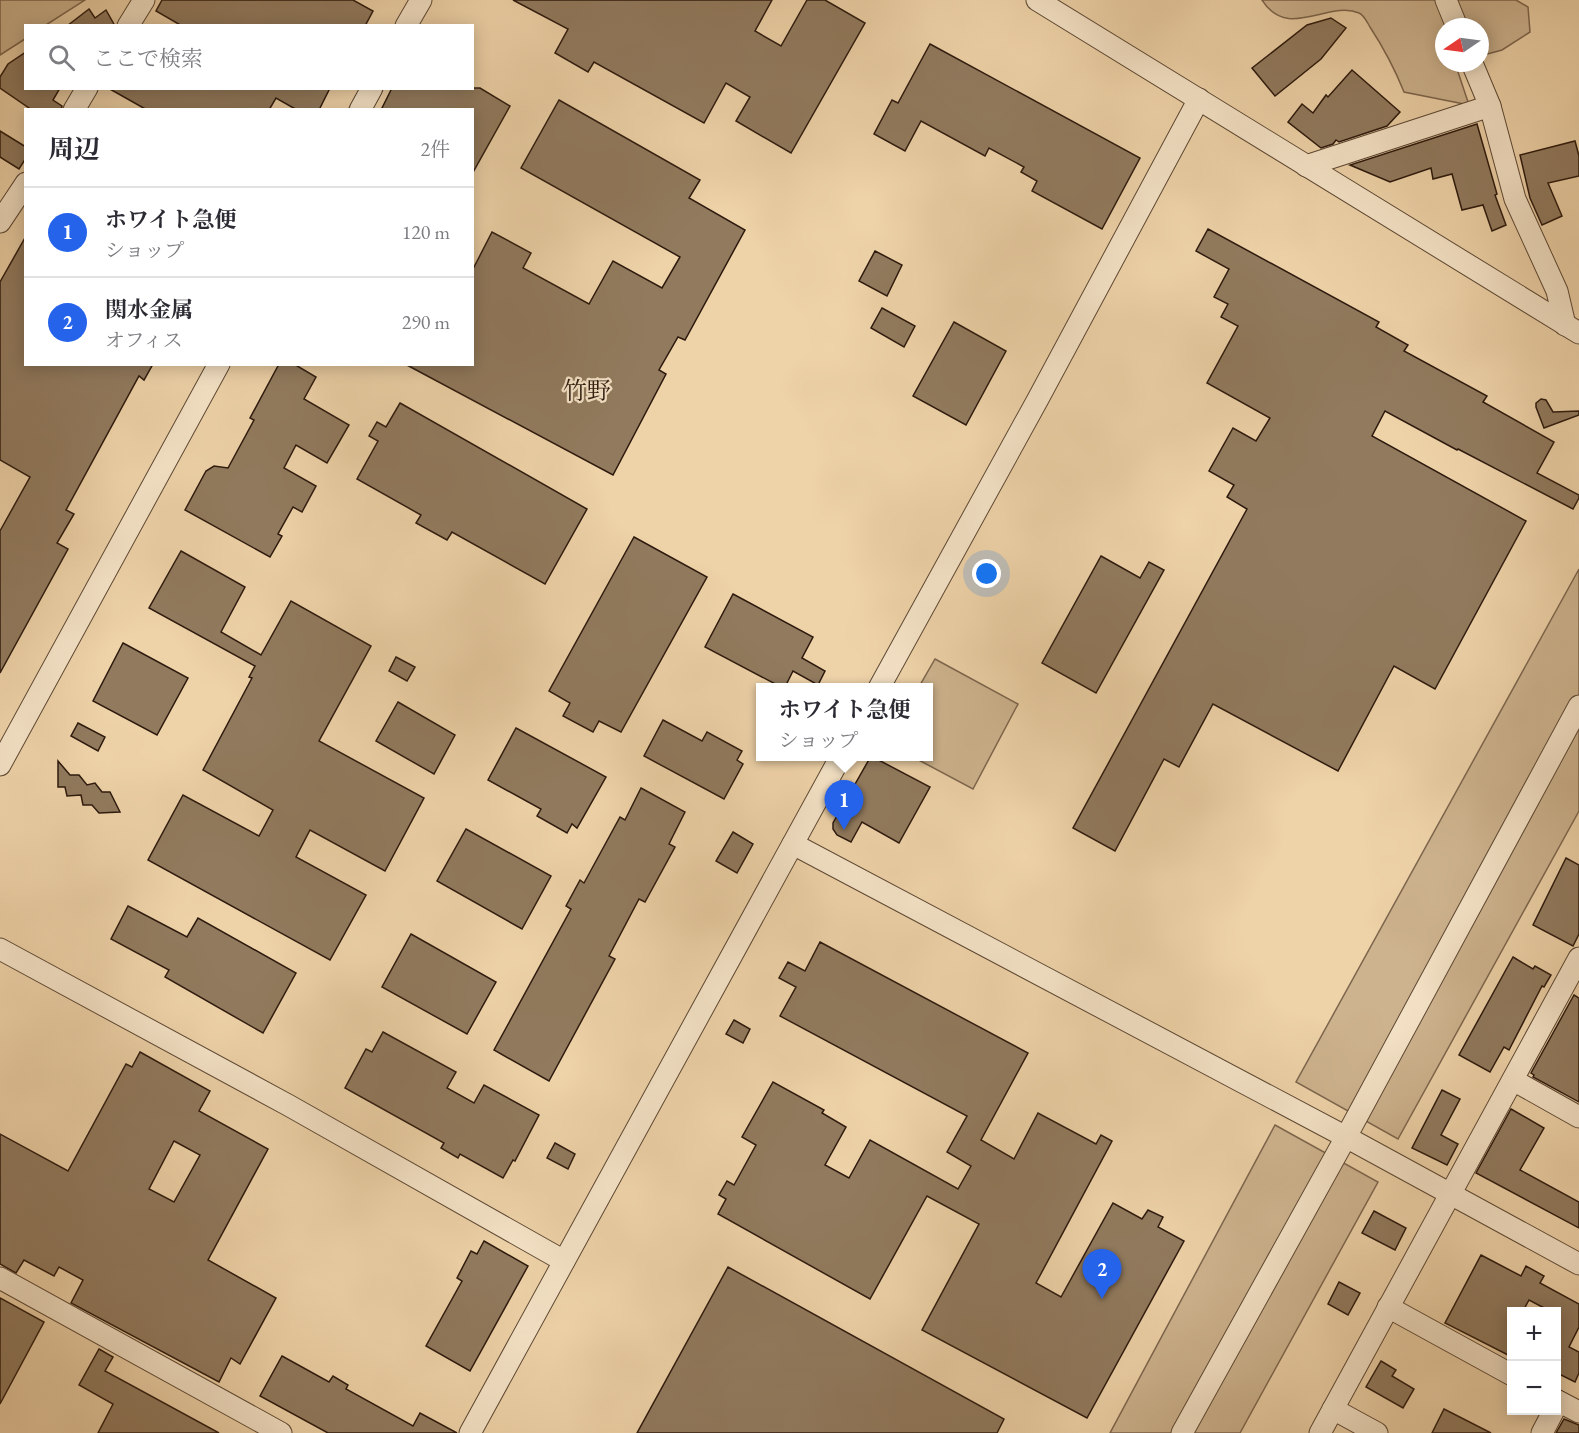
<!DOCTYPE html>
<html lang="ja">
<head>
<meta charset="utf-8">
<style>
  body { margin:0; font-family:"EB Garamond","Noto Serif JP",serif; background:#f2f2f3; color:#2b2b33 }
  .controls { position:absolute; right:18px; bottom:18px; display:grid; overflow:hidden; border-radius:0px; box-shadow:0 3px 15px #0003 }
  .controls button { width:54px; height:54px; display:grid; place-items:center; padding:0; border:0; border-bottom:2px solid #e1e1e2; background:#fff; color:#2b2b33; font:30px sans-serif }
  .compass { position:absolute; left:1435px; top:18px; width:54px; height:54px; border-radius:50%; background:#fff; box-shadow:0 3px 15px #0003; rotate:257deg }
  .you { position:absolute; left:987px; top:574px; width:21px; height:21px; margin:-15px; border:4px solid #fff; border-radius:50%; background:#1a73e8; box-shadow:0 0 0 9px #1a73e833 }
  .badge { display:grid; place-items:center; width:39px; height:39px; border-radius:50%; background:#2563eb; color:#fff; font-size:20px; font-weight:700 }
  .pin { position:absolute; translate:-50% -50px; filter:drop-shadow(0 2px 3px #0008) }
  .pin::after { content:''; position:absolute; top:32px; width:21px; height:18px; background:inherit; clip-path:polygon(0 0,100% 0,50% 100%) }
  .popup { position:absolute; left:756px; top:683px; width:177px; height:78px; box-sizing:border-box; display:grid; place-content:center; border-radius:0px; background:#fff; filter:drop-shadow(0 2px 4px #0005); font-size:20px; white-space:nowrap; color:#7c7c81 }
  .popup b { font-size:22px; color:#2b2b33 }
  .popup::after { content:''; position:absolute; left:50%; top:100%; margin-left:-12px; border:12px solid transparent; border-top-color:#fff }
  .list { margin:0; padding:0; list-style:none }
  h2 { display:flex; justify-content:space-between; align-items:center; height:78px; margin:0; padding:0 24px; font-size:26px }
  h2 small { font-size:20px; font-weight:400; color:#7c7c81 }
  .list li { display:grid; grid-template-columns:39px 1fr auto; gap:18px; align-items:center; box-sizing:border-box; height:90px; padding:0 24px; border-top:2px solid #e1e1e2 }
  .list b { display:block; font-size:22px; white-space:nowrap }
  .list p { margin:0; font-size:20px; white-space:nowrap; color:#7c7c81 }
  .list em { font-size:20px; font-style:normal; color:#7c7c81 }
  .icon { flex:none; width:33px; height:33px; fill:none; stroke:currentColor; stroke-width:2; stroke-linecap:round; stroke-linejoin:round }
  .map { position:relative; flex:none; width:1579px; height:1433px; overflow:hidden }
  .search { position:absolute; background:#fff; box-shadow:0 3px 15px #0003; left:24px; top:24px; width:450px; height:66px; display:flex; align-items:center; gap:15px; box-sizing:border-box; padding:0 21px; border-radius:0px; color:#7c7c81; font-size:22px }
  .panel { position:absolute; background:#fff; box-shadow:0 3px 15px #0003; left:24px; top:108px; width:450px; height:258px; border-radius:0px }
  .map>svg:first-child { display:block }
</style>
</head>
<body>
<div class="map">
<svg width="1579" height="1433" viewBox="0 0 1579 1433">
  <rect width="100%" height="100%" fill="#eed2a8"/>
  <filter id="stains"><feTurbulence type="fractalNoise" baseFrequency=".00333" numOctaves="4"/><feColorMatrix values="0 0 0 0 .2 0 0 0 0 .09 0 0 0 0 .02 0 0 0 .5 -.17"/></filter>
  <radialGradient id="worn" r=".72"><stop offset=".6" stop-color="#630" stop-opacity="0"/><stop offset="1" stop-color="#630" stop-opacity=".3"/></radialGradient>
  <g fill="#cdb38e" stroke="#7d664e" stroke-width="1.5">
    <path d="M0,0H85L46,25L26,26L25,39L0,55Z"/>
    <path d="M1262,0H1516L1528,7L1530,32L1502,50L1480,56V27H1444V63H1455L1469,105L1404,92C1394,67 1385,50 1370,27C1367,22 1364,15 1359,13C1328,0 1288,41 1262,0Z"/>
    <path d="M1579,569V811L1398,1139L1296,1082Z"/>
    <path d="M935,659L1018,704L973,789L913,757L928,756V688L919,687Z"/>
    <path d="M1275,1125L1378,1182L1240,1433H1110Z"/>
  </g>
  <g fill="#917a5e" stroke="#2d1a0e" stroke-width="1.5" fill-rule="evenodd">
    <path d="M162,0H353L373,11L365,26H182L156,11Z"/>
    <path d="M513,0H772L755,31L781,46L807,0H825L865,23L791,153L736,121L750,97L726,83L704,123L594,62L588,72L555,53L568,29Z"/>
    <path d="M89,9L95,18L106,10L115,26H67Z"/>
    <path d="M1331,18L1346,28L1321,59L1275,96L1252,68L1307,25Z"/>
    <path d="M930,44L1140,158L1102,229L1032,191L1037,181L1021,172L1024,167L989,148L985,156L921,121L905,151L874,134L892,100L898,103Z"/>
    <path d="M26,52V88H60L53,100L62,106L61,110H32L0,88V77L8,64Z"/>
    <path d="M1352,70L1400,112L1387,126L1339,142L1336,140L1333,144L1321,148L1288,122L1302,104L1313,113L1326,95L1328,97Z"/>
    <path d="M108,88H330L319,110H297L276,98L269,110H147Z"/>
    <path d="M392,88H480L510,106L472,174V110H381Z"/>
    <path d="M559,100L700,180L689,198L745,230L685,340L678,337L659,370L666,374L613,475L405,364H472V271L492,232L531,253L523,268L589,304L613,261L662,288L680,257L521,168Z"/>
    <path d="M1477,124L1497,194L1495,195L1506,225L1492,231L1483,205L1462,210L1452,174L1433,179L1431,168L1390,182L1350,165Z"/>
    <path d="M0,131L26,147V158L19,169L0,157Z"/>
    <path d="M1575,141L1579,156V176L1548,183L1562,216L1542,225L1530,198L1520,155Z"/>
    <path d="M1208,229L1379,322L1376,327L1408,345L1404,351L1487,396L1483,402L1554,442L1537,473L1579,495V498L1573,509L1458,449L1457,450L1385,411L1372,436L1526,521L1435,689L1394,666L1338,771L1213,704L1179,767L1164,759L1115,851L1073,828L1247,509L1227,497L1234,485L1209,471L1233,428L1256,441L1270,418L1207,383L1238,326L1221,317L1228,304L1214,297L1229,269L1196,251Z"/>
    <path d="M26,236V364H153L144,380L139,376L66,510L74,514L57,543L68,549L0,673V531L30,477L0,460V282Z"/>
    <path d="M875,251L902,265L887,296L859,281Z"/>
    <path d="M882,308L915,326L904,347L871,328Z"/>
    <path d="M954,322L1006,351L966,425L913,396Z"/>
    <path d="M279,364H294L316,377L304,399L349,425L327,463L296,445L284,468L316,486L302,512L293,507L278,534L282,536L270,557L185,510L206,471L214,466L228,468L254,420L250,418Z"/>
    <path d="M1541,399L1546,400L1553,412L1579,411V415L1544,428L1536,407V403Z"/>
    <path d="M400,403L587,509L545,584L452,532L447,540L416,523L421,515L357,479L378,441L369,436L377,422L386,427Z"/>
    <path d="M634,537L707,577L621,732L599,721L593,732L563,716L570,703L549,691Z"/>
    <path d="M181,551L245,587L221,632L261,655L291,601L371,646L319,741L424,798L385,871L310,830L296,857L366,895L330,960L148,860L183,795L259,836L273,810L203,770L252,678L249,677L255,666L149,608Z"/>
    <path d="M1101,556L1140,578L1149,562L1164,570L1096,693L1042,663Z"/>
    <path d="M733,594L813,637L802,658L825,671L818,685L793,671L785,687H781L705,647Z"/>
    <path d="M123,643L188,678L157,735L93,701Z"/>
    <path d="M396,657L415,667L407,681L389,671Z"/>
    <path d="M398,702L455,735L434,774L376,741Z"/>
    <path d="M663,720L702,741L707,732L742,751L737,760L743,764L724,799L644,756Z"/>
    <path d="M78,723L105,737L98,751L71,736Z"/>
    <path d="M516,728L606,777L577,828L572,824L567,833L537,816L541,809L488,780Z"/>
    <path d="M871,756L930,787L899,843L862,822L851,842L837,835L833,829V823Z"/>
    <path d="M58,761L70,775H79L87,785L95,783L102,792H110L120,812L99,813L92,805H83L81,795L67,796L65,787H58Z"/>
    <path d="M641,788L685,812L669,844L675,847L645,902L639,899L609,956L615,959L549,1081L494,1050L571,909L566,906L580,880L584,883L620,817L625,820Z"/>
    <path d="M466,829L551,876L522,929L437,881Z"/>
    <path d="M733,832L753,844L737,873L716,861Z"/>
    <path d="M1566,858L1579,865V934L1573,946L1533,925Z"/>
    <path d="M128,906L187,937L198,918L296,973L263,1033L165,977L169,970L111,939Z"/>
    <path d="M411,934L496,982L467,1034L382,987Z"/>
    <path d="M820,942L1028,1053L981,1140L1014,1159L1038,1113L1096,1144L1101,1135L1112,1141L1036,1283L1061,1297L1113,1203L1142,1219L1148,1210L1163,1217L1158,1227L1184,1241L1087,1418L922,1330L979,1224L927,1196L870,1299L718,1214L726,1199L719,1195L727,1181L734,1185L756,1145L742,1137L773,1082L824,1110L822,1113L846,1127L825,1165L849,1178L870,1140L958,1189L971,1166L947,1152L967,1116L780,1016L796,987L779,978L788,962L805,971Z"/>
    <path d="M1513,957L1533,969L1535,966L1551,975L1544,987L1542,986L1509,1050L1504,1047L1490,1072L1459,1055Z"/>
    <path d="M1574,995L1579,998V1102L1533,1077L1534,1075L1531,1073Z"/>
    <path d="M734,1020L750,1029L743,1043L726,1034Z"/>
    <path d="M383,1032L456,1072L447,1088L474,1103L484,1085L539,1115L515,1161L513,1160L503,1178L460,1154L458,1158L441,1148L444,1143L345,1088L366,1049L372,1052Z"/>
    <path d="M140,1052L210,1091L199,1111L268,1149L208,1260L276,1298L240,1364L231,1358L219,1382L71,1303L83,1280L59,1267L54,1276L24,1260L16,1273L0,1264V1134L68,1171L126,1064L132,1067ZM174,1141L200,1155L174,1202L149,1189Z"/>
    <path d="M1442,1090L1460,1099L1441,1135L1458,1144L1447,1165L1412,1148Z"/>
    <path d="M1511,1109L1544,1128L1520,1170L1579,1202V1228L1476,1173Z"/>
    <path d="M555,1143L575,1154L568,1169L547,1158Z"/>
    <path d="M1374,1211L1406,1228L1395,1250L1362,1233Z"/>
    <path d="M484,1241L528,1266L470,1371L426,1346L462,1281L457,1278L471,1251L477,1254Z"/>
    <path d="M1481,1255L1521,1276L1526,1266L1544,1276L1540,1283L1579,1304V1327L1569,1347L1579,1352V1373L1575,1382L1557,1373V1311H1550L1529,1300L1523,1311H1512V1357L1445,1323Z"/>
    <path d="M728,1267L1004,1419L997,1433H637Z"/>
    <path d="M1339,1282L1360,1293L1348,1315L1328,1304Z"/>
    <path d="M0,1298L44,1322L0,1404Z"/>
    <path d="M99,1349L113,1357L105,1371L219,1433H98L113,1404L79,1385Z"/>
    <path d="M282,1356L329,1382L333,1376L348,1385L346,1389L413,1426L420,1413L457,1433H328L260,1396Z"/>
    <path d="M1381,1361L1396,1370L1392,1376L1414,1389L1403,1408L1366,1387Z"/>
    <path d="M1444,1409L1491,1433H1432Z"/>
    <path d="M1564,1419L1579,1425V1433H1556Z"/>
  </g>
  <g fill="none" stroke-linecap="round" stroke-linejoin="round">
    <defs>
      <g id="minor">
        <path d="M1037,0L1579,333"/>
        <path d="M1446,0L1457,27"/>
        <path d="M128,26L144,0"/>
        <path d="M406,26L421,0"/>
        <path d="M1472,63L1490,106L1515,199L1557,291L1565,325"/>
        <path d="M74,110L87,88"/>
        <path d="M360,110L372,88"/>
        <path d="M1306,166L1490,106"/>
        <path d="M0,222L26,183"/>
        <path d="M879,688L1038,399L1199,99"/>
        <path d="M0,765L219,364"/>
        <path d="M793,844L1346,1137L1579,1264"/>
        <path d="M0,949L288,1105L564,1261"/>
        <path d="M1513,1080L1579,1117"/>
        <path d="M0,1278L281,1433"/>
        <path d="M1388,1307L1512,1375"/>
        <path d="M1556,1400L1579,1412"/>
        <path d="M1333,1409L1377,1433"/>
        <path d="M470,1433L841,756"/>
        <path d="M1182,1433L1346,1137L1579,706"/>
        <path d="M1320,1433L1579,958"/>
        <path d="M1542,1433L1554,1410"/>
      </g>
    </defs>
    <use href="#minor" stroke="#5d4834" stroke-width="23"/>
    <use href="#minor" stroke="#f4e2c6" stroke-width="21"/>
  </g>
  <g text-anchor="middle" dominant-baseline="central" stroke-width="4.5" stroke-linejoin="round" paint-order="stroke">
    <g font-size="24" fill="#2d1a0e" stroke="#f4e2c6">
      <text x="587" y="390">竹野</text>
    </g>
  </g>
  <rect width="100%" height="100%" filter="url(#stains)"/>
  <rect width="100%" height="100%" fill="url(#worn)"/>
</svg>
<div class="controls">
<button>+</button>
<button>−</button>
</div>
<svg class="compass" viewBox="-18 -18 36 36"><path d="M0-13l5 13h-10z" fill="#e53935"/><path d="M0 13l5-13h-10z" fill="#7c7c81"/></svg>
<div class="you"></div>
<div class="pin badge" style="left:844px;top:830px">1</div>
<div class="popup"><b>ホワイト急便</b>ショップ</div>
<div class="pin badge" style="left:1102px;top:1299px">2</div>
<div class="search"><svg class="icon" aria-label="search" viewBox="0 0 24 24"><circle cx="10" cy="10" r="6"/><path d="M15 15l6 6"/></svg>ここで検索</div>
<section class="panel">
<h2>周辺<small>2件</small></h2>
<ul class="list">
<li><span class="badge">1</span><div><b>ホワイト急便</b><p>ショップ</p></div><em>120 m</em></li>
<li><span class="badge">2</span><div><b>関水金属</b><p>オフィス</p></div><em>290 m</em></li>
</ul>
</section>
</div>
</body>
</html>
